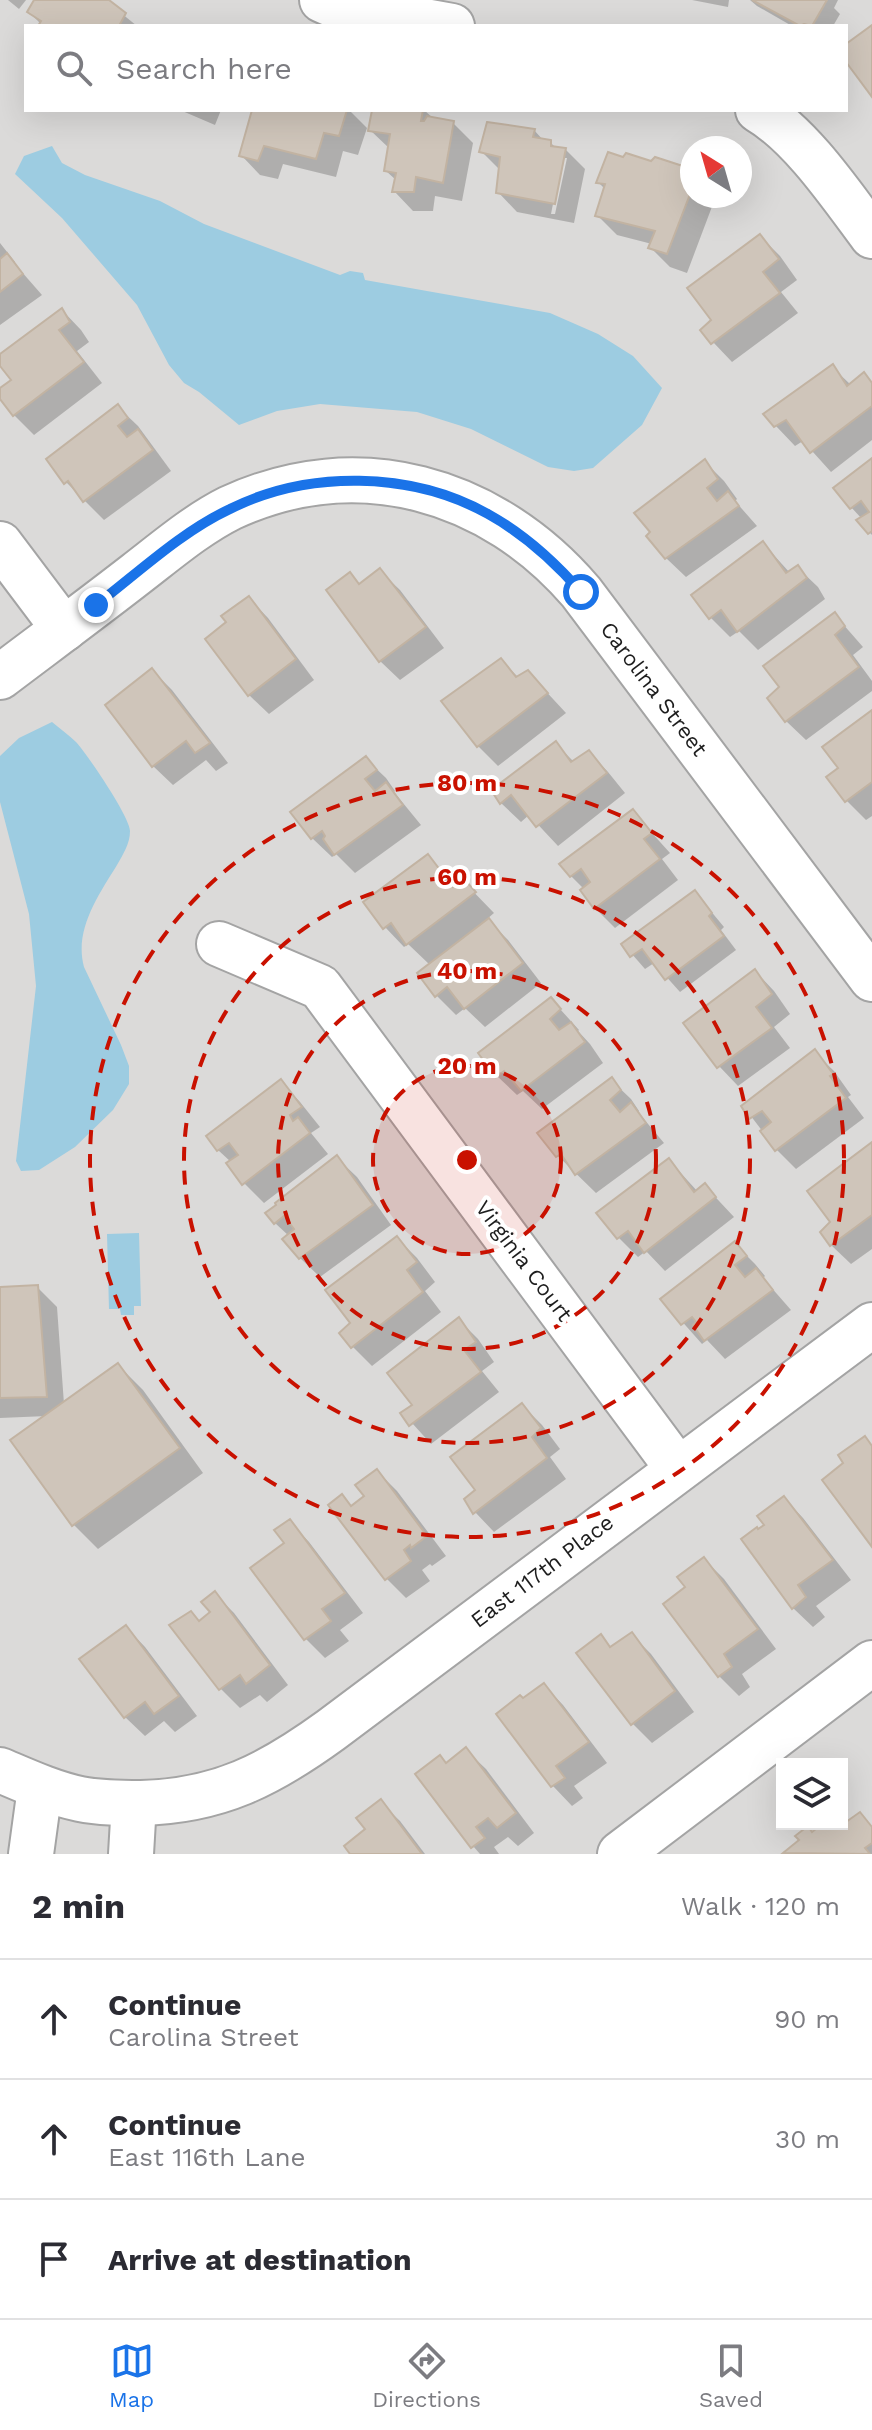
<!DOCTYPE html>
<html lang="en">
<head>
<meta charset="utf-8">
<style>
  body { margin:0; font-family:"Work Sans",sans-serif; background:#f2f2f3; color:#2b2b33 }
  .controls { position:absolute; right:24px; bottom:24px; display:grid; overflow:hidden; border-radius:0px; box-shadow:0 8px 32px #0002 }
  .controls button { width:72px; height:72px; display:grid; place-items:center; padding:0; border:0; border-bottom:2px solid #e1e1e2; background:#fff; color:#2b2b33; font:40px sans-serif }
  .compass { position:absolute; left:680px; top:136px; width:72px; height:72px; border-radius:50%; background:#fff; box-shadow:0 8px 32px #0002; rotate:323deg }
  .stop { position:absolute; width:24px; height:24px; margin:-18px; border:6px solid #1a73e8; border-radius:50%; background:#fff }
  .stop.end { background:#1a73e8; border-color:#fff; box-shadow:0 2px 8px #0008 }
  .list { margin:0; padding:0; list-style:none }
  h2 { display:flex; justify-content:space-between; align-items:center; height:104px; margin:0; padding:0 32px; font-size:34px }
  h2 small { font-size:26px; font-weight:400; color:#7c7c81 }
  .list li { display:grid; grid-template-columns:52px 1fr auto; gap:24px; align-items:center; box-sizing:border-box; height:120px; padding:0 32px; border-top:2px solid #e1e1e2 }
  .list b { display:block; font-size:30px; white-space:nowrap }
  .list p { margin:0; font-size:26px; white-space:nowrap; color:#7c7c81 }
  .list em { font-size:26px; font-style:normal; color:#7c7c81 }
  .icon { flex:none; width:44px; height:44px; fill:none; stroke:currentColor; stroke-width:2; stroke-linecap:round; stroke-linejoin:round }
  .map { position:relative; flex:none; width:872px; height:1854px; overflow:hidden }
  .search { position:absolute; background:#fff; box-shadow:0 8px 32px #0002; left:24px; right:24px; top:24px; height:88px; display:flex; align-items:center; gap:20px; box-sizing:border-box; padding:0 28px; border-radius:0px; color:#7c7c81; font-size:30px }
  .sheet { height:464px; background:#fff }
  nav { display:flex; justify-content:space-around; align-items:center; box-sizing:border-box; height:112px; border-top:2px solid #e1e1e2; background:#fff; font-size:22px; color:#7c7c81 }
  nav a { display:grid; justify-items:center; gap:4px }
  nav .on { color:#1a73e8 }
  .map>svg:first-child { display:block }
</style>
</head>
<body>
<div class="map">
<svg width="872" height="1854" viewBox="0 0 872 1854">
  <rect width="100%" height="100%" fill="#efece1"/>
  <path fill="#dbdad9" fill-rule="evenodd" d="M0,0H872V1854H0ZM26,26H846V110H26ZM692,148H740V196H692ZM782,1764H842V1824H782Z"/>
  <g fill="#9dcce1">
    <path d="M52,146L62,163L85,175L160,201L204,224L340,275L350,271L363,273L365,280L550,313L598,334L633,356L662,388L642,425L593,468L574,471L548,467L471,429L417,412L320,404L277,411L239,425L199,392L184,383L169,365L137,305L62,218L15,174L24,156Z"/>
    <path d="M52,722C60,729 69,735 76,742C87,754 130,817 130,831C130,844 123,854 117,865C98,896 74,930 84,967L121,1045L129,1066V1084L113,1110L75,1147L39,1170L21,1171L16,1161L36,986L29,914L0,802V756L19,738Z"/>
    <path d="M139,1233L141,1306H134V1315H121L120,1309H109L107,1234Z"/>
  </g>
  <g fill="#0003" fill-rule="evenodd">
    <path d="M8,0H26L19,9Z"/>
    <path d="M36,0H105L137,26H40L41,24L29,12Z"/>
    <path d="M692,0H729L728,7Z"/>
    <path d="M750,0H838L834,8L840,14L833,26H792L757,6Z"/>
    <path d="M180,110H221L215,125Z"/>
    <path d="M254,110H349L367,128L358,155L343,151L336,177L283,164L278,179L260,175L241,155Z"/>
    <path d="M374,110H424L434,119L453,123L473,143L462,201L435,196L433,211H413L394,191L396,180L386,171L390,149L370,130Z"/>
    <path d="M534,130L544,141L550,142L557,149L566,150L585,169L574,223L517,212L498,192L500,170L482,152ZM562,158H567L555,214H551Z"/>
    <path d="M652,164L692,171V196H716L687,273L670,267L650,247L652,244L617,235L597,215L605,189L598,182Z"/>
    <path d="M760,236L780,256L797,280L781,292L798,313L732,362L713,342L714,320Z"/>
    <path d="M0,243L15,262L14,263L42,295L0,325Z"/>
    <path d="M62,310L81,330L89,342L77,351L102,383L34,435L14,415L0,396V391L14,381L0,363V357Z"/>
    <path d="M832,367L851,385L872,383V440L831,472L803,441L795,446L776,426Z"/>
    <path d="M118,407L138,426L171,471L104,520L66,482Z"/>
    <path d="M872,461V535L859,521L862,519L851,507Z"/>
    <path d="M705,462L724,481L737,499L735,501L757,526L686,577L666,558Z"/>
    <path d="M763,543L790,573L798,568L818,587L825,599L758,650L739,631L730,637L711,618L694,595Z"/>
    <path d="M380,571L400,590L444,648L400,680L380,661L350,575L360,585Z"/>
    <path d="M249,598L268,618L314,680L269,714L249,695L228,622Z"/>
    <path d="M835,615L863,647L853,655L872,681V691L806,740L786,721L782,687Z"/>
    <path d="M501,660L519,678L528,672L566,713L498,766L478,746Z"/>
    <path d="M152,670L172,690L228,763L216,771L206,760L173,785L153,766Z"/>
    <path d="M872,712V816L866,820L847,801L841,768Z"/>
    <path d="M556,744L574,762L589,752L608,772L625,793L558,846L529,815L521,822L501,803Z"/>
    <path d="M366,759L386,778L395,791L394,792L421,825L355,873L336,854L332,857L312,838Z"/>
    <path d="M633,812L670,853L662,859L678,880L615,928L595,908L582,890L584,889L571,876Z"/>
    <path d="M428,856L456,888L464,882L494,913L487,919L508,940L541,983L485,1027L465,1008L456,1015L437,996L419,973L430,965L408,944L404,947L385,927Z"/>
    <path d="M695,892L724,927L721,930L736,950L680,992L654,963L645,969L624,945Z"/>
    <path d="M755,971L774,991L790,1014L774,1027L790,1048L738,1086L719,1066Z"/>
    <path d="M551,999L579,1030L578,1031L590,1044L603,1063L542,1109L523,1091L517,1095L497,1076Z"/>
    <path d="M814,1052L834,1071L851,1095L848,1097L864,1118L796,1169L776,1149L744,1107Z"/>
    <path d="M611,1080L631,1099L639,1111L638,1112L664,1143L596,1193L558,1156L540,1133Z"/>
    <path d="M281,1082L300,1102L320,1127L311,1133L328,1154L264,1203L244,1183L231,1162L218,1150Z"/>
    <path d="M872,1145V1249L851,1264L831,1245L833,1223Z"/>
    <path d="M337,1158L357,1177L391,1225L320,1277L300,1258L289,1236L275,1223Z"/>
    <path d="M669,1160L698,1192L705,1186L734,1217L665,1271L646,1251L638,1257L619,1238L599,1213Z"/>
    <path d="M397,1238L417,1258L435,1282L425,1291L441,1312L372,1366L353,1347V1323Z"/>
    <path d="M735,1244L755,1264L765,1276L763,1278L791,1310L725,1359L707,1340L702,1344L663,1300Z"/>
    <path d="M37,1287L57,1307L64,1404L118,1365L143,1390L203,1473L98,1549L73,1524L47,1416L0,1418V1289Z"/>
    <path d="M459,1320L478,1339L494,1362L482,1371L499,1392L431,1444L403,1413L415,1405Z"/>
    <path d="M522,1405L542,1425L560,1449L550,1457L566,1479L494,1532L475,1512Z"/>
    <path d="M377,1471L397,1491L446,1556L432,1566L430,1564L422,1570L430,1581L406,1598L387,1579L342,1497L352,1507L367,1497Z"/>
    <path d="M784,1498L803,1518L851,1580L816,1606L825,1617L813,1627L793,1608L767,1526Z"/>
    <path d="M290,1522L309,1542L363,1613L340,1630L349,1641L325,1658L306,1639L286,1543Z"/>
    <path d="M704,1559L724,1579L776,1649L742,1674L750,1687L739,1696L719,1676L666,1604L688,1588Z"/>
    <path d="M214,1593L234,1613L288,1685L267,1702L260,1695L240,1708L221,1689L200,1623L213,1613Z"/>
    <path d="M126,1627L145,1647L197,1716L175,1732L164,1721L145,1736L125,1717Z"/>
    <path d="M631,1634L651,1654L694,1712L652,1743L633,1724L579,1653L601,1637L612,1648Z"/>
    <path d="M544,1685L563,1705L607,1763L574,1786L583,1798L572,1806L553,1786L498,1714Z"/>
    <path d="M466,1750L486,1769L534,1833L518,1846L508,1837L494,1847L499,1854H480L473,1846L447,1765Z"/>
    <path d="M380,1802L400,1821L425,1854H353Z"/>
    <path d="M842,1819L846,1824L872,1827V1854L786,1853L825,1824H842Z"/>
  </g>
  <g fill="#cfc5ba" stroke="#c2b3a2" stroke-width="2">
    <path d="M34,0H109L126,13L119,26H38L41,21L27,12Z"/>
    <path d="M752,0H827L812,26L804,24L800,26Z"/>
    <path d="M872,25V97L846,62V44Z"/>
    <path d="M252,110H347L339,136L324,133L316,159L264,146L258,161L239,156Z"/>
    <path d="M372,110H423L421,121H424L427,116L454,121L443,183L416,177L414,192H392L396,173L384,171L390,134L368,131Z"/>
    <path d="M487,122L535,129L533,137L551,140V146L566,148L555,204L496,193L500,157L479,152Z"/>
    <path d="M608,152L623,157L626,153L651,161L655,157L692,169V189L667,254L648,248L655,231L595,216L605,184L596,183Z"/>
    <path d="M760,234L779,259L763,272L780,293L711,344L700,330L711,320L687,288Z"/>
    <path d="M7,253L23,274L0,292V259Z"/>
    <path d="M62,308L70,322L59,330L84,362L13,416L0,399V388L11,380L0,366V354Z"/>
    <path d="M833,364L847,386L864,372L872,383V406L810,453L786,420L774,427L763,414Z"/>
    <path d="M118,404L128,418L118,426L127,437L138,429L153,450L83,502L68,481L64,484L46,459Z"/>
    <path d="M872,458V531L868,534L856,520L869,512L861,501L850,509L833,488Z"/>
    <path d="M705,459L718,479L707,488L717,501L728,491L739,506L665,559L646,536L650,532L634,513Z"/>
    <path d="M763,541L786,573L798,565L807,578L737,632L721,610L709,619L691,595Z"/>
    <path d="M380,568L426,627L379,662L326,590L350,572L359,584Z"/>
    <path d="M249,596L296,659L248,696L205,639L226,622L221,616Z"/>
    <path d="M835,612L845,626L835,635L859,667L785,722L767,698L779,687L763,666Z"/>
    <path d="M501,658L516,677L528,670L548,693L477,747L441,701Z"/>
    <path d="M152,668L210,743L195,753L186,741L152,767L105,705Z"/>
    <path d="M872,710V782L845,802L826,777L838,768L822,747Z"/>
    <path d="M556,741L571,762L589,750L607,773L536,827L511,795L500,804L491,790Z"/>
    <path d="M366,756L377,770L365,779L375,791L386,782L403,805L334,855L323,839L325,836L322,831L311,839L290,812Z"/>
    <path d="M633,809L652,833L644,839L660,859L594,909L580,890L590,882L581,869L570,877L559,864Z"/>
    <path d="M428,854L453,887L464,879L476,892L406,945L391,923L383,929L363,902Z"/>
    <path d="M695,890L712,913L709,916L724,936L665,980L642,949L630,957L621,944Z"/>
    <path d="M489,918L523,963L464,1009L447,987L435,997L417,973Z"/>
    <path d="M755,969L772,994L756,1007L772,1028L717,1068L683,1023Z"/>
    <path d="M551,997L561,1009L550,1019L559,1030L571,1022L585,1042L521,1091L504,1071L496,1077L478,1053Z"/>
    <path d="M815,1049L833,1074L830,1076L846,1098L775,1151L760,1131L771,1122L762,1111L749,1119L741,1106Z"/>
    <path d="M612,1077L621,1090L610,1100L620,1112L631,1102L646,1123L575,1175L561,1154L556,1157L537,1133Z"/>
    <path d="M281,1079L302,1107L290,1115L293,1121L298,1117L310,1133L242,1185L226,1163L238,1155L229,1143L217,1151L206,1136Z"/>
    <path d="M872,1142V1215L830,1246L820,1232L830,1222L807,1191Z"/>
    <path d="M337,1155L373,1205L299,1259L282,1239L294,1229L284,1216L274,1224L265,1213L276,1205L275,1203Z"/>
    <path d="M669,1158L694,1192L705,1183L716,1197L644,1253L628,1231L617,1239L596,1213Z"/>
    <path d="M397,1236L417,1262L407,1270L423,1292L351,1348L339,1333L350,1323L325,1290Z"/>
    <path d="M735,1241L747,1256L735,1265L745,1277L756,1268L773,1290L704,1341L693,1325L696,1322L692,1317L681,1325L660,1299Z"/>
    <path d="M38,1285L47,1397L0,1398V1287Z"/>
    <path d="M459,1317L476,1342L464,1350L481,1372L409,1426L400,1413L412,1405L387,1373Z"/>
    <path d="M118,1363L180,1448L72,1526L10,1440Z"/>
    <path d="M522,1403L541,1428L532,1437L547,1458L473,1514L464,1499L475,1490L450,1457Z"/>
    <path d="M865,1436L872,1446V1547L822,1480L843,1463L838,1455Z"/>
    <path d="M377,1469L427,1536L411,1548L410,1545L404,1550L411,1561L385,1580L328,1505L342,1494L351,1506L364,1496L355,1485Z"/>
    <path d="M784,1496L833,1560L798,1585L806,1597L792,1609L741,1539L757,1527L758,1529L764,1525L757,1516Z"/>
    <path d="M290,1519L345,1593L322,1609L331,1621L304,1640L250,1568L284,1543L274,1530Z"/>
    <path d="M704,1557L758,1629L724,1654L732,1667L718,1677L663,1604L685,1587L677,1577Z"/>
    <path d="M215,1591L270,1665L246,1684L240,1675L219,1690L169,1625L191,1611L199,1621L210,1612L201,1602Z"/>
    <path d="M126,1625L179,1696L154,1714L145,1702L124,1718L79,1659Z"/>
    <path d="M632,1632L675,1691L631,1725L576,1653L601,1634L610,1647Z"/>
    <path d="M544,1683L589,1742L556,1766L565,1778L551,1787L496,1714L520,1695L523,1698Z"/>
    <path d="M466,1747L516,1813L497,1828L488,1818L476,1827L485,1838L471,1848L415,1774L440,1755L446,1763Z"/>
    <path d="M381,1799L422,1854H350L344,1846L365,1829L356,1818Z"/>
    <path d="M860,1812L872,1827V1843L865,1848L870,1854L783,1853L799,1840L795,1836L808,1826L812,1832L822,1824H842V1818L846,1822Z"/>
  </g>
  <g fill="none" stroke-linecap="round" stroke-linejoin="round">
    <defs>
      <g id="minor">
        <path d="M322,0L331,4L452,26"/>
        <path d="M758,110C801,135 842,196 872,236"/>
        <path d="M0,544L64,629"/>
        <path d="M0,677C45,643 91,609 136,574C166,551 196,525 230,508C358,449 492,488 581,592L872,979"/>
        <path d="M219,944L320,987L678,1469"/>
        <path d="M0,1770C26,1781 52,1793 80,1799C100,1803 120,1803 141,1803C219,1801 269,1775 331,1730L872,1325"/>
        <path d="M31,1854L40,1788"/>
        <path d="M131,1854L134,1803"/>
        <path d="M620,1854L872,1663"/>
      </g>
    </defs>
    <use href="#minor" stroke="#a4a4a4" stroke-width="48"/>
    <use href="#minor" stroke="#fff" stroke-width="44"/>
  </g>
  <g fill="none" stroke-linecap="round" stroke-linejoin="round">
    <path stroke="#1a73e8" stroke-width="10" d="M96,605C139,572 181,532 230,509C308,470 411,471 488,514C524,534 554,561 581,592"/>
  </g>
  <circle cx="467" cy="1160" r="94" fill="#c91100" fill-opacity=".12"/>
  <g fill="none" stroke="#c91100" stroke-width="4" stroke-dasharray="14 10">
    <circle cx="467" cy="1160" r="94"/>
    <circle cx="467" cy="1160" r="189"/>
    <circle cx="467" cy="1160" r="283"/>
    <circle cx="467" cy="1160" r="377"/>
  </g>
  <g text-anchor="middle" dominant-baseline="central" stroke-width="8" stroke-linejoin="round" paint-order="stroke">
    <g font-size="22" fill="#1d1d1d" stroke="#fff">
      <text transform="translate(654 689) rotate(53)">Carolina Street</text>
      <text transform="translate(524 1261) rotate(53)">Virginia Court</text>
      <text transform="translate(542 1571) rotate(-37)">East 117th Place</text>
    </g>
  </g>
  <circle cx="467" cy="1160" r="12" fill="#c91100" stroke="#fff" stroke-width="4"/>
  <g font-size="24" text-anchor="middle" font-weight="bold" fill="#c91100" stroke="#fff" stroke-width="8" stroke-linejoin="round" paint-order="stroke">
    <text x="467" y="791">80 m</text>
    <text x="467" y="885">60 m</text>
    <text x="467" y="979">40 m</text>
    <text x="467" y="1074">20 m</text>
  </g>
</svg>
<div class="controls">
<button><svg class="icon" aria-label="layers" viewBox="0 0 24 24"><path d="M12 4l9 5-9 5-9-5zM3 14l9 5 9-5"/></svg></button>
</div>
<svg class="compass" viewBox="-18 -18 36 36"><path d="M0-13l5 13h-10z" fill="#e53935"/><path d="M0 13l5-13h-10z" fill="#7c7c81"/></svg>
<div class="stop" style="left:581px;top:592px"></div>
<div class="stop end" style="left:96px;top:605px"></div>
<div class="search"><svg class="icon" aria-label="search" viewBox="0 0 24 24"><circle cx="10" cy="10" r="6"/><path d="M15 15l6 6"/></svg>Search here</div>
</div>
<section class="sheet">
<h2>2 min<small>Walk · 120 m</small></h2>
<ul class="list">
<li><svg class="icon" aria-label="ahead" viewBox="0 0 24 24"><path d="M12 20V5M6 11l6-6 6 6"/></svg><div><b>Continue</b><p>Carolina Street</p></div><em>90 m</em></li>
<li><svg class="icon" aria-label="ahead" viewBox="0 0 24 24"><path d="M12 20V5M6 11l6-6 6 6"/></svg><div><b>Continue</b><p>East 116th Lane</p></div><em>30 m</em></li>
<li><svg class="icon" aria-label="arrive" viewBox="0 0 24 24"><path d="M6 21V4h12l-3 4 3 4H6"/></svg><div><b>Arrive at destination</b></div></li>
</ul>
</section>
<nav>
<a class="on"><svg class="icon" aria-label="map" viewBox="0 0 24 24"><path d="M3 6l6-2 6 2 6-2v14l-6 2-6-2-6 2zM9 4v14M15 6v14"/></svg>Map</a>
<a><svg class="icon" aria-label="directions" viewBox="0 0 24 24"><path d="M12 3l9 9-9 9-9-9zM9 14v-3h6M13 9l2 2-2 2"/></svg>Directions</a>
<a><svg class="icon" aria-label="saved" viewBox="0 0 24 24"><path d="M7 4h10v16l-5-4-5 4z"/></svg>Saved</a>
</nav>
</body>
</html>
